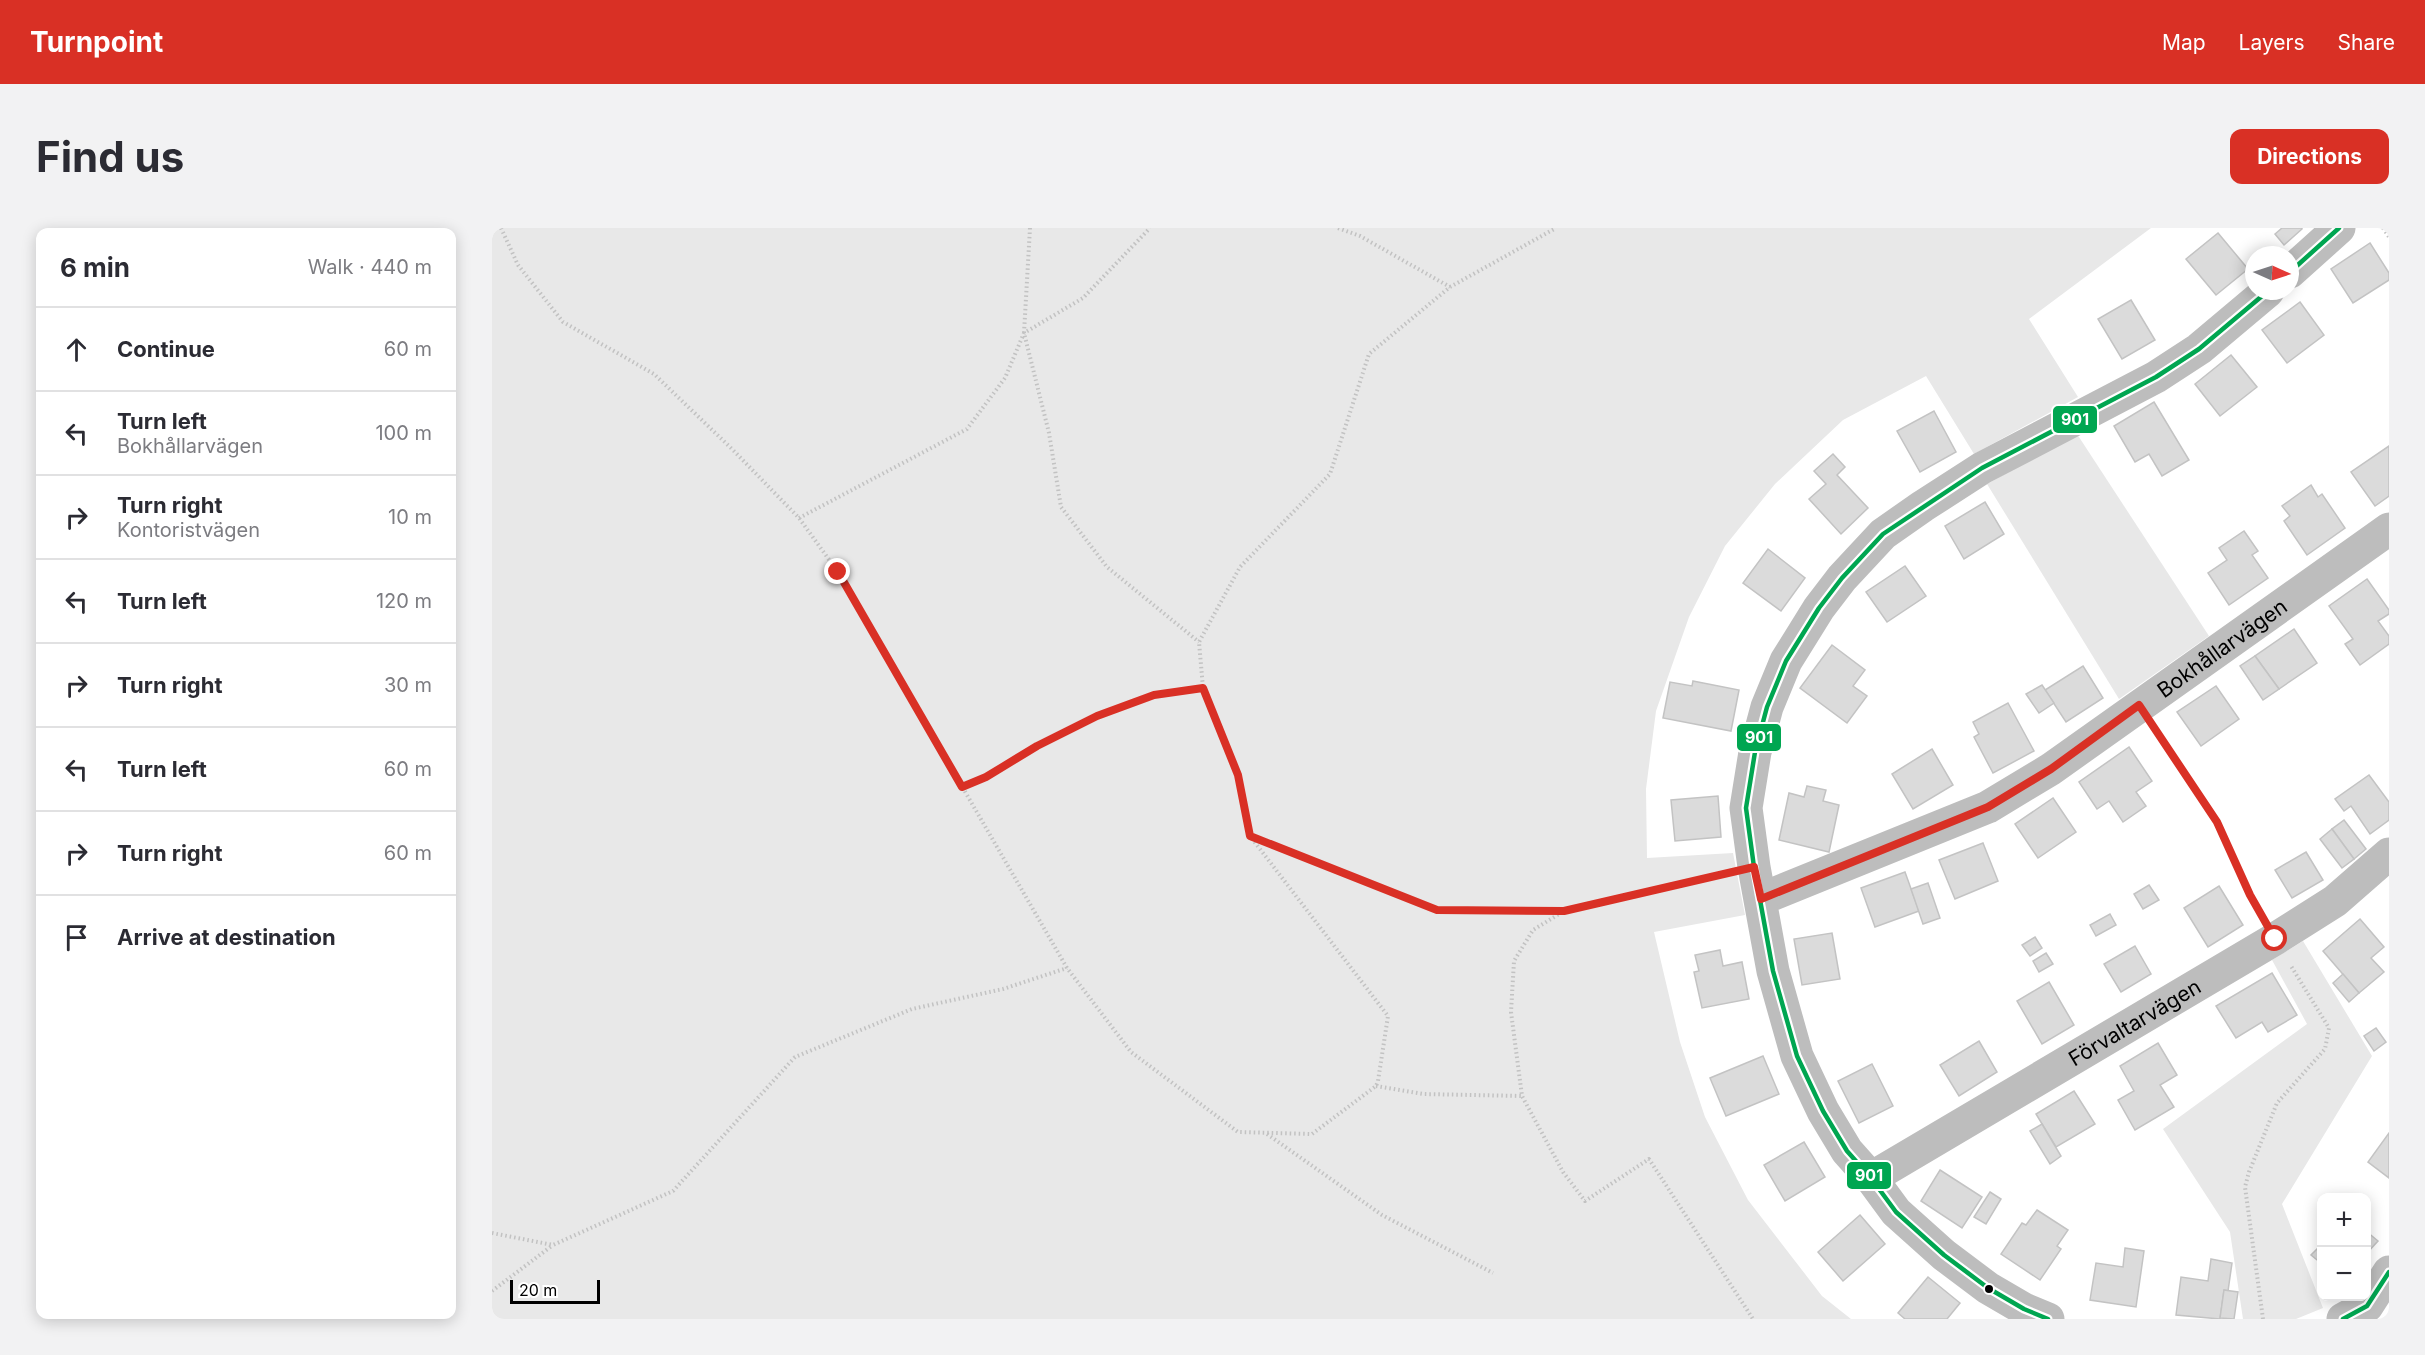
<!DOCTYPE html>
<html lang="en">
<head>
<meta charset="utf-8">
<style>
  body { margin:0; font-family:Inter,sans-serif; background:#f2f2f3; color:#2b2b33 }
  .controls { position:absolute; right:18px; bottom:18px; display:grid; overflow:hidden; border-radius:12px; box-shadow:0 3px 15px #0003 }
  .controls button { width:54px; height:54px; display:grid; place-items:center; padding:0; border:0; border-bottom:2px solid #e1e1e2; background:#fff; color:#2b2b33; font:30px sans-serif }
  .compass { position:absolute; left:1753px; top:18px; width:54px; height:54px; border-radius:50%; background:#fff; box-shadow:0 3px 15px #0003; rotate:93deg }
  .scale { position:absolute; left:18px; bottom:15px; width:90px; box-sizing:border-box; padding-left:6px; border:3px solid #000; border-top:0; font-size:16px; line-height:21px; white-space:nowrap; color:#000; -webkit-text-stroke:4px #fff; paint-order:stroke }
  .stop { position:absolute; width:18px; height:18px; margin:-14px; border:4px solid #d93025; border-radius:50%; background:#fff }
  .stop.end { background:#d93025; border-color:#fff; box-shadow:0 2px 6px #0008 }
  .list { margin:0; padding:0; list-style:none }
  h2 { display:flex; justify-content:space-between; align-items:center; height:78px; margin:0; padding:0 24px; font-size:26px }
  h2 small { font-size:20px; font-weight:400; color:#7c7c81 }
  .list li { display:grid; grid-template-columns:39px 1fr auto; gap:18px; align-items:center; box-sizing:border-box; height:84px; padding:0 24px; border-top:2px solid #e1e1e2 }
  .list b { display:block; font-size:22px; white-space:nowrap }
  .list p { margin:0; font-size:20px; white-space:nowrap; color:#7c7c81 }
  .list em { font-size:20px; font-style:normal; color:#7c7c81 }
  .icon { flex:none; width:33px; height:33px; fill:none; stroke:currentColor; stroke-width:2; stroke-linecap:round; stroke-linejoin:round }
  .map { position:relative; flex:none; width:1897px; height:1091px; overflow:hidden; border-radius:12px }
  header { display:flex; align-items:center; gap:36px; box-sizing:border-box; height:84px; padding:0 30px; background:#d93025; color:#fff }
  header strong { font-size:28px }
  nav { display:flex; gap:33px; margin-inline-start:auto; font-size:21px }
  .intro { display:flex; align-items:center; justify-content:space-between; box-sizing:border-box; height:144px; padding:0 36px }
  h1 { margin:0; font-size:42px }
  .button { padding:15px 27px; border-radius:12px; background:#d93025; color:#fff; font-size:21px; font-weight:700 }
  main { display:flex; gap:36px; padding:0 36px }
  aside { flex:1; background:#fff; border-radius:12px; box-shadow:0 3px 15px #0003 }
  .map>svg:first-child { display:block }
</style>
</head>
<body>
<header>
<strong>Turnpoint</strong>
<nav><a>Map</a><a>Layers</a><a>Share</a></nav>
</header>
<div class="intro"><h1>Find us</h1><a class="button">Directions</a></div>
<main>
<aside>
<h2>6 min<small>Walk · 440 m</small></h2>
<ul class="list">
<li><svg class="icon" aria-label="ahead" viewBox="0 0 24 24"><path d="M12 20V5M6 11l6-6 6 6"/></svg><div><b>Continue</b></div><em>60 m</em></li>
<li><svg class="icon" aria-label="left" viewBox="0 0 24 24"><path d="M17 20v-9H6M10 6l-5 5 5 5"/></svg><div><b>Turn left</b><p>Bokhållarvägen</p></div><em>100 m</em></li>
<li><svg class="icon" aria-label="right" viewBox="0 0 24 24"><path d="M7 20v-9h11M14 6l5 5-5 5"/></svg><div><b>Turn right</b><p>Kontoristvägen</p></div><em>10 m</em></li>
<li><svg class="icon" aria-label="left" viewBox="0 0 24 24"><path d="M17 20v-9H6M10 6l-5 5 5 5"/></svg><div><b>Turn left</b></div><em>120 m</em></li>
<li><svg class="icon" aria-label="right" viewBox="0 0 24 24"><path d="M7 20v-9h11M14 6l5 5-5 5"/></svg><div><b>Turn right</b></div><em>30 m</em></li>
<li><svg class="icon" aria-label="left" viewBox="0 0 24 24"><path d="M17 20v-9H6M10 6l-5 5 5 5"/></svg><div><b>Turn left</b></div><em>60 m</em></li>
<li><svg class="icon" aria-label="right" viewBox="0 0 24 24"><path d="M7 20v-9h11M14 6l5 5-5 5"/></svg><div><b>Turn right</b></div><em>60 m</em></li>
<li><svg class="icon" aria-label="arrive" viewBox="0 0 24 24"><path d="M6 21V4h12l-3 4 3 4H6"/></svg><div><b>Arrive at destination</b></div></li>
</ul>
</aside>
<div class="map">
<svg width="1897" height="1091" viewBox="0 0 1897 1091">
  <rect width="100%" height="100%" fill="#fff"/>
  <g fill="#e8e8e8">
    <path d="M0,0H1659L1537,91L1586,169L1482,226L1434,148L1351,192L1283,256L1233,318L1197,389L1164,483L1154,561L1155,630L1241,625L1253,687L1162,704L1188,814L1213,889L1256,972L1330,1068L1359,1091H0Z"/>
    <path d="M1585,206L1717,408L1627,471L1495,256Z"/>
    <path d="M1811,713L1880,828L1790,976L1831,1080L1804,1091H1751L1738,1004L1671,901L1815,796L1780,732Z"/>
  </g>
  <g fill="#dbdbdb" stroke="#c3c3c3" stroke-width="1.5">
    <path d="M1790,0H1810V1L1792,17L1783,6Z"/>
    <path d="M1726,5L1756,41L1724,67L1694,31Z"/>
    <path d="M1878,15L1897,45V52L1861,75L1839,41Z"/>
    <path d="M1639,72L1663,112L1630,131L1606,91Z"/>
    <path d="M1808,74L1832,107L1795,135L1770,102Z"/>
    <path d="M1739,127L1765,159L1728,188L1703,156Z"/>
    <path d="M1662,174L1697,232L1670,248L1657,226L1643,234L1622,198Z"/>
    <path d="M1442,183L1464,224L1428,244L1405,203Z"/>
    <path d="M1897,218V268L1883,278L1859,244Z"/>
    <path d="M1341,226L1353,239L1345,247L1376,280L1349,306L1317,271L1334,256L1322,243Z"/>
    <path d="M1819,257L1826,269L1830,266L1853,300L1815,327L1792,293L1798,288L1790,278Z"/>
    <path d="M1493,274L1512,306L1472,331L1453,298Z"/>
    <path d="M1752,303L1766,323L1760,327L1776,350L1737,377L1716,345L1735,332L1727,320Z"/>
    <path d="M1276,321L1313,350L1289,383L1251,355Z"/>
    <path d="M1413,338L1434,368L1395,394L1374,364Z"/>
    <path d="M1875,351L1897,382V386L1886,393L1897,408V416L1868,437L1853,416L1861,411L1837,378Z"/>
    <path d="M1802,401L1825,435L1787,461L1763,428Z"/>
    <path d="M1340,417L1373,442L1361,458L1375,468L1355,495L1308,460Z"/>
    <path d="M1763,428L1787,461L1771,472L1748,438Z"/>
    <path d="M1591,438L1611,470L1574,494L1553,462Z"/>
    <path d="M1201,453L1247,462L1239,503L1171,490L1178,454L1200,458Z"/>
    <path d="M1550,457L1562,475L1547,485L1534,466Z"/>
    <path d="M1724,458L1747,491L1709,518L1685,484Z"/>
    <path d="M1516,475L1542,523L1501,545L1482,509L1487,506L1481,494Z"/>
    <path d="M1637,519L1660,553L1644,564L1654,578L1631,594L1617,573L1605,581L1587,554Z"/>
    <path d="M1440,521L1461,557L1421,581L1400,546Z"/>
    <path d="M1877,547L1897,574V592L1878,606L1859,578L1852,583L1843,571Z"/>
    <path d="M1315,558L1334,562L1331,573L1347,577L1337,624L1287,612L1297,565L1312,569Z"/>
    <path d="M1226,568L1229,609L1183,613L1179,572Z"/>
    <path d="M1561,570L1584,604L1546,630L1523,596Z"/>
    <path d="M1852,592L1874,621L1862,631L1840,601Z"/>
    <path d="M1840,601L1862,631L1850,640L1828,611Z"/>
    <path d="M1491,615L1506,653L1463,671L1447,632Z"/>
    <path d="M1814,624L1831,652L1800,670L1783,642Z"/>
    <path d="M1413,644L1427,683L1383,699L1369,660Z"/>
    <path d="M1436,655L1448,690L1431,696L1419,661Z"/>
    <path d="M1657,657L1667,672L1651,681L1642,666Z"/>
    <path d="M1727,658L1751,697L1716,719L1692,680Z"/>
    <path d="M1618,686L1624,697L1604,708L1598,697Z"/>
    <path d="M1868,691L1892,719L1879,730L1892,744L1867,765L1831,723Z"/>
    <path d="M1340,705L1348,751L1310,757L1302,711Z"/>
    <path d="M1543,709L1550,720L1538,728L1530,717Z"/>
    <path d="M1643,718L1659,746L1629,764L1612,736Z"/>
    <path d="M1228,722L1231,738L1250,734L1257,771L1210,780L1202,744L1207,743L1203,727Z"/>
    <path d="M1554,725L1561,736L1547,744L1541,733Z"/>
    <path d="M1780,745L1805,787L1776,804L1770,794L1744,810L1724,778Z"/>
    <path d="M1851,746L1867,765L1857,774L1841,755Z"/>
    <path d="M1557,754L1582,797L1550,816L1525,773Z"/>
    <path d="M1884,800L1894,814L1882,823L1872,808Z"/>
    <path d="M1487,813L1505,844L1467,868L1448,837Z"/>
    <path d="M1666,815L1685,847L1668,857L1682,879L1643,902L1626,872L1642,863L1628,838Z"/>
    <path d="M1271,828L1287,866L1234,888L1218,850Z"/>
    <path d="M1380,836L1401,878L1367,895L1346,853Z"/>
    <path d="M1582,863L1603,896L1564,919L1544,886Z"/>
    <path d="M1550,896L1569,928L1558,936L1538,903Z"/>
    <path d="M1897,905V950L1876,934Z"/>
    <path d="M1312,914L1333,949L1293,973L1272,937Z"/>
    <path d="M1448,942L1490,969L1470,1000L1429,973Z"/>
    <path d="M1498,964L1509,971L1494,996L1482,989Z"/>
    <path d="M1545,982L1576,1002L1565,1018L1569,1021L1548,1052L1509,1026L1530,995L1534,997Z"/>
    <path d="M1368,987L1393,1016L1351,1053L1326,1024Z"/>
    <path d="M1874,1003L1886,1013L1874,1026Z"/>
    <path d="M1830,1016V1036L1819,1027Z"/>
    <path d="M1633,1020L1652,1023L1644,1079L1598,1072L1604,1035L1631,1039Z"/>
    <path d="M1719,1031L1740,1035L1736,1063L1732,1062L1728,1091L1684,1087L1689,1049L1716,1053Z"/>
    <path d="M1436,1049L1468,1075L1455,1091H1413L1406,1085Z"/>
    <path d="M1732,1062L1746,1064L1742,1091L1728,1090Z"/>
  </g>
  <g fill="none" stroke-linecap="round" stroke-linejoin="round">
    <g stroke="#c2c2c2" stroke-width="4" stroke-dasharray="1.5 3" stroke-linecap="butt">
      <path d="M9,0L26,37L71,94L162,146L240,221L307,290L346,344L575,740L639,824L746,904L820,906L884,858L886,853L896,788L758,608L746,547L711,460L707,414L748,339L838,246L877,126L958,59L1064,0"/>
      <path d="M538,0L532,105L557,205L569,279L615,339L707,414"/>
      <path d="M846,0L868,8L958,59"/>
      <path d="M1891,0L1897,9"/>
      <path d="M307,290L475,201L513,150L532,105L591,70L658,0"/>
      <path d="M1666,505L1725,594L1768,685"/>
      <path d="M470,559L494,549L545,518L605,488L662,467L711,460"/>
      <path d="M760,609L945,682L1071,683"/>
      <path d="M1232,646L1072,683L1041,702L1022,733L1019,784L1030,868L1071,944L1093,973L1157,931L1261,1091"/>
      <path d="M884,858L931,866L1030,868"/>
      <path d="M775,906L890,987L1001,1045"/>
      <path d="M0,1005L61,1017L181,963L303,829L420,781L511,761L575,740"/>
      <path d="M0,1063L61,1017"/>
      <path d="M1771,1091L1753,959L1757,944L1785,875L1833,821L1837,800L1799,738"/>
    </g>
    <g stroke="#bdbdbd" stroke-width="33">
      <path d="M1798,44L1847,0"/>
      <path id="s1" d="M1269,671L1496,579L1559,541L1897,301"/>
      <path id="s2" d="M1379,950L1783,711L1843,673L1897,626"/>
      <path d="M1556,1091L1532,1081L1496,1060L1452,1027L1404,984L1379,950L1355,923L1331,883L1305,828L1281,743L1262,639L1254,580L1263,524L1275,479L1294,433L1327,380L1350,350L1391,306L1431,278L1490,240L1664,149L1707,121L1776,63"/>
      <path d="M1851,1091L1875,1078L1897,1044"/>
    </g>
    <defs>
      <g id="bus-1">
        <path d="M1798,44L1847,0"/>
        <path d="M1556,1091L1532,1081L1496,1060L1452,1027L1404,984L1379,950L1355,923L1331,883L1305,828L1281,743L1262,639L1254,580L1263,524L1275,479L1294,433L1327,380L1350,350L1391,306L1490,240L1664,149L1707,121L1776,63"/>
        <path d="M1851,1091L1875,1078L1897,1044"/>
      </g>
    </defs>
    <use href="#bus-1" stroke="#fff" stroke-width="9"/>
    <use href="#bus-1" stroke="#00a651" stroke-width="4.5"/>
  </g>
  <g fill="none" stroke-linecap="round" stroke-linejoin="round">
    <path stroke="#d93025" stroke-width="8" d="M346,344L470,559L494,549L545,518L605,488L662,467L711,460L746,547L758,608L945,682L1072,683L1262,639L1269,671L1496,579L1559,541L1647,477L1725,594L1758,667L1783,711"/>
  </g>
  <circle fill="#000" stroke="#fff" stroke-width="2" cx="1497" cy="1061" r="5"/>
  <g text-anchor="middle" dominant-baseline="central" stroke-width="4.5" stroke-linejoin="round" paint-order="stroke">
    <g font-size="21" fill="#000" stroke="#fff">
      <text stroke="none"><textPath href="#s1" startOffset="528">Bokhållarvägen</textPath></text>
      <text stroke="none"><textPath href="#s2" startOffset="306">Förvaltarvägen</textPath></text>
    </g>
  </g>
  <g stroke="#fff" stroke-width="2">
    <rect x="1560" y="177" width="46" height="29" rx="6" fill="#00a651"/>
    <rect x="1244" y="495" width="46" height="29" rx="6" fill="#00a651"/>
    <rect x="1354" y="933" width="46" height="29" rx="6" fill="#00a651"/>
  </g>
  <g font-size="16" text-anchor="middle" font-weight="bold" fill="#fff">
    <text x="1583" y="197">901</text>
    <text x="1267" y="515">901</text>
    <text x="1377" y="953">901</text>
  </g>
</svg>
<div class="controls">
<button>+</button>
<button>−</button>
</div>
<svg class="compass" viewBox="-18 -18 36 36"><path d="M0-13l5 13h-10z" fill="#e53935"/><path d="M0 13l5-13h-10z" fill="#7c7c81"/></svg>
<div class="scale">20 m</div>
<div class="stop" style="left:1783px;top:711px"></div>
<div class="stop end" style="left:346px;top:344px"></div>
</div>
</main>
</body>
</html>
